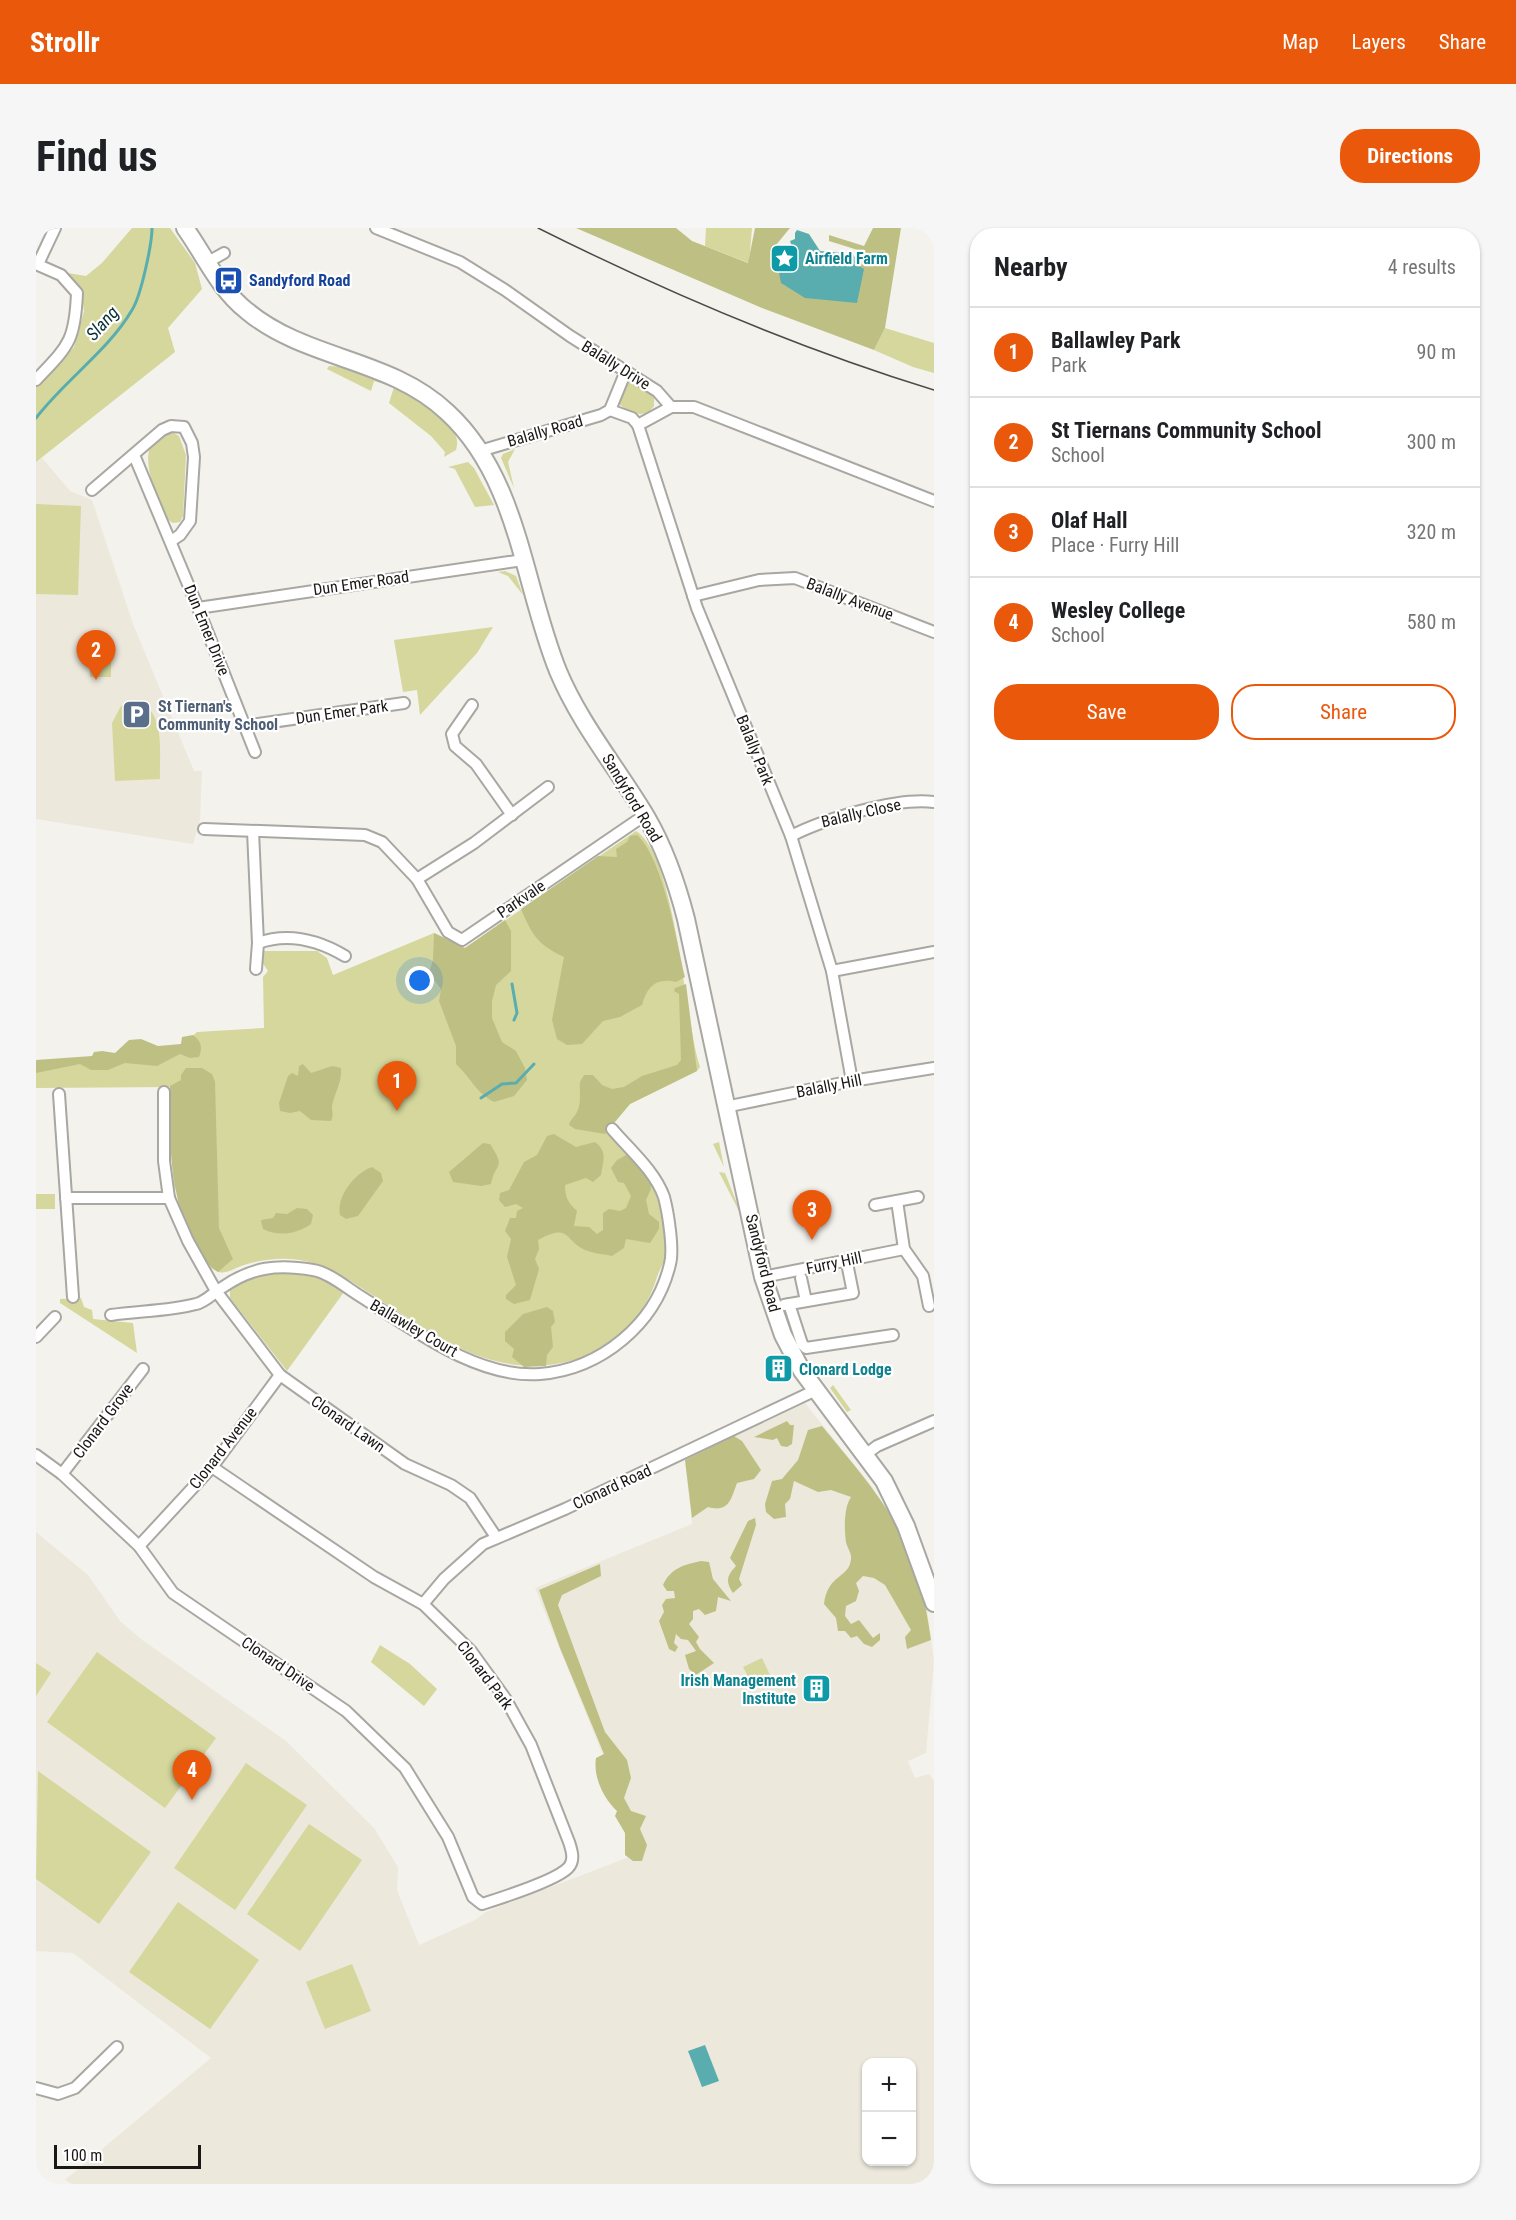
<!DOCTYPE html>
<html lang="en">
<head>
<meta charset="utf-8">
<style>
  body { margin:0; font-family:"Roboto Condensed",sans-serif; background:#f6f6f6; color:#202124 }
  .controls { position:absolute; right:18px; bottom:18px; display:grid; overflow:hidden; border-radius:12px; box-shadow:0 2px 4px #0004 }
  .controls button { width:54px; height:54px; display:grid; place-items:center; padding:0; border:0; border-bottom:2px solid #e0e0e0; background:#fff; color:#202124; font:30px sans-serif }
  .scale { position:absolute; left:18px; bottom:15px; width:147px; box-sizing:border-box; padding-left:6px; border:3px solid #191816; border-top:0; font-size:16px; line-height:21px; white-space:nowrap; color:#191816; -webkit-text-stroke:4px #fff; paint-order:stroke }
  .you { position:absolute; left:384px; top:753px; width:21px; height:21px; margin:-15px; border:4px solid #fff; border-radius:50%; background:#1a73e8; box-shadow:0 0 0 9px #1a73e833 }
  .badge { display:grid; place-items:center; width:39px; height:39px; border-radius:50%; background:#ea580c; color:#fff; font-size:20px; font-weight:700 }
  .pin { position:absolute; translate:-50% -50px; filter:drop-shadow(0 2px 3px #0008) }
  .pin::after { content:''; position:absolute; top:32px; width:21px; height:18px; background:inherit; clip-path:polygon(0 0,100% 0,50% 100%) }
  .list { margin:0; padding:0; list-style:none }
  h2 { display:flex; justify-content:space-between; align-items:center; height:78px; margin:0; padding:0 24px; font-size:26px }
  h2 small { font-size:20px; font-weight:400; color:#757577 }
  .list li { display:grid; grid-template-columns:39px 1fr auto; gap:18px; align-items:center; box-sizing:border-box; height:90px; padding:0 24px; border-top:2px solid #e0e0e0 }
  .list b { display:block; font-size:22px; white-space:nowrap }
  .list p { margin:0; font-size:20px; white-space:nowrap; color:#757577 }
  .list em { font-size:20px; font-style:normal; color:#757577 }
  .actions { display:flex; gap:12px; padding:18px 24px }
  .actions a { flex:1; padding:14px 0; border:2px solid #ea580c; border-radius:24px; text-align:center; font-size:21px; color:#ea580c }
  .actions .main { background:#ea580c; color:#fff }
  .map { position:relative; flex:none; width:898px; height:1956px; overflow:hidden; border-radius:24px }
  header { display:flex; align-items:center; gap:36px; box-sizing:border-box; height:84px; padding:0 30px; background:#ea580c; color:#fff }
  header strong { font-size:28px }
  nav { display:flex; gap:33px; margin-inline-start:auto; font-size:21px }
  .intro { display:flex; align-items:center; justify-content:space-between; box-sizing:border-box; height:144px; padding:0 36px }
  h1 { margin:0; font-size:42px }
  .button { padding:15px 27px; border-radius:24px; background:#ea580c; color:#fff; font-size:21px; font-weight:700 }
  main { display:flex; gap:36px; padding:0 36px }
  aside { flex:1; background:#fff; border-radius:24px; box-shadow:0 2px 4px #0004 }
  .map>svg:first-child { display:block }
</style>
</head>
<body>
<header>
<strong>Strollr</strong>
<nav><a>Map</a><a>Layers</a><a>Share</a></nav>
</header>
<div class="intro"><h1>Find us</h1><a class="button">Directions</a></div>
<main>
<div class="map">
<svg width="898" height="1956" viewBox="0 0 898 1956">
  <rect width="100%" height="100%" fill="#f4f2ed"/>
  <g fill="#ece8dc" fill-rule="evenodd">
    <path d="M6,230L34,263L56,272L97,396L158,543H166L164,592L157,616L0,591V234Z"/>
    <path d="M769,1175L837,1260L890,1375L898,1433L890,1525L872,1533L879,1550L893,1546L898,1553V1956H36L29,1952L175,1830L37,1725L0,1723V1304L52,1347L84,1393L105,1411L250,1513L338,1600L362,1639L361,1662L383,1717L439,1692L450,1684L606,1624L499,1360L656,1296L649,1232ZM830,1834H876V1934H830Z"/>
  </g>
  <g fill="#d5d79c">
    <path d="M96,0H134L159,35L166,61L132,100L139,124L0,234V158L38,119L48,83L45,60L32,45L50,48L66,35Z"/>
    <path d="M670,0H716L713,35L669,18Z"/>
    <path d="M849,100L898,115V145L877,139L838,122Z"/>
    <path d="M293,138C322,137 435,185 420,222L408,229L409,224L395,208L353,175L358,159L338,153L335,163L291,141Z"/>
    <path d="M595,151L618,169V178C608,192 595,185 583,176L590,156Z"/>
    <path d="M136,204L143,208L150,227L147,288L144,294L137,295C126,289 124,277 120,266C112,244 102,209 136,204Z"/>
    <path d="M479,221L472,234L478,260L465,230L467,226Z"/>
    <path d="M432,234L438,240L458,277L439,279L419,241L412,239Z"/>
    <path d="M0,276L45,278L42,367L0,366Z"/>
    <path d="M469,343L480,348L487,367L472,348L462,344Z"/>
    <path d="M457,399L441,425L384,487L381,462L367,464L358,412Z"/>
    <rect x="54" y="413" width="21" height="36"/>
    <path d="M103,474C130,484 123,527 124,551L79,553L76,495L85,478Z"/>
    <path d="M600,603C641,629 648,791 664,839L661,843L594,876L569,903C602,936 620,949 628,997C630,1008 633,1021 629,1032C626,1038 623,1043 621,1049C610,1085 585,1116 547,1129C462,1158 404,1110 335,1066C317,1055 300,1042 279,1036C257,1028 230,1030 208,1037C199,1040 191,1046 182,1044L175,1040L138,958L133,899L134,859L0,860V837L147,817L161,804L228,800L227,749L232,743L226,734L227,723H281L291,730L297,747L398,705L429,720Z"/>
    <path d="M683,914L688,939L677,916Z"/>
    <path d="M683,944L689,945L708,993Z"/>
    <rect x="0" y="966" width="19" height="15"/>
    <path d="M237,1043L285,1050L308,1064L251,1143L194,1070V1060L198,1055Z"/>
    <path d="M45,1070L48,1079L56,1082L57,1091L97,1095L101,1125L24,1075V1071Z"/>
    <path d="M797,1157L815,1182L811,1184L794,1160Z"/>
    <path d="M344,1417L374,1436L401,1461L388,1478L335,1434Z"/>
    <path d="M61,1424L180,1510L129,1580L11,1494Z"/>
    <path d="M726,1430L734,1447L716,1456L707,1439Z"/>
    <path d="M0,1435L15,1445L0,1468Z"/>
    <path d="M210,1535L271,1577L199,1682L138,1640Z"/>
    <path d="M2,1543L115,1624L63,1696L0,1651Z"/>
    <path d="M273,1596L326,1632L264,1723L211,1686Z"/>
    <path d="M142,1674L223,1732L174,1801L93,1744Z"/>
    <path d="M316,1736L335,1783L289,1801L270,1754Z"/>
  </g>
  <g fill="#bec083">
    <path d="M540,0H640L656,13L712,35L719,0H754L740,17V39L766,56L811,27L821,29L825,23L793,13V7L828,18L837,0H865L849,100L838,122L726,80Z"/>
    <path d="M601,607C627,630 641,714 649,749L640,754C621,749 611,758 606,777L584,789L567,793L546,816L531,817L521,811L516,792L528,729C502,717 496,707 485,681L562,628L581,629L580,621L591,614L594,608Z"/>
    <path d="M469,692L475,703V743L460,757L456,773V790L466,814L480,823L489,840L491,852L478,868L458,874C440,865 435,850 420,836V818L403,773L405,761L393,745L397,732L398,705L429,720Z"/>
    <path d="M650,756L661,843L594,876L569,906L539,901L533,897C535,890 538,890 541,884C546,874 543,863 544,854L548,847H557L566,857L576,861L588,859L606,848L641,837L645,832L643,766L638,763L639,760Z"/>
    <path d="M157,807C165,813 167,819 163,829L154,830L144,826L121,838L89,835L72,842H55L44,836L0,845V832L56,828L58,824L66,823L79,825L93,812L105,811L122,818L145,816L146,809Z"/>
    <path d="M267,836L275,845L296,838L305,840C306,854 300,862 297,874C294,881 299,885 295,893L275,892L264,883L254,885L244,883L243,875L252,848L256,845L262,848L263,838Z"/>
    <path d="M150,840H166L176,846L179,854L183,1000L197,1031L182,1044C134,1010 132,912 134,858L145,852V847Z"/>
    <path d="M518,906L540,919L559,914C572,924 567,933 565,947L557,954L550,950L529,957C529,969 532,975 541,983L538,998L553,999L561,1006L567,1002V985L573,981L584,983L590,980L595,968L588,955L582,954L575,940L581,932L592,926L614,949L615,961L610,972L613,986L623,994V1001L614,1015L590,1011L588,1020L576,1028C568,1026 560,1026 552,1023C528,1015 536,993 502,1012L503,1021L499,1031L503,1041L494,1072L478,1076L470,1071V1067L480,1057L471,1029L475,1011L469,1003L474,990H480L481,983L487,980L480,976L469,979L463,972L464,965L473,962L488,934L501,927L511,908Z"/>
    <path d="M447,915L454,916C471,942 459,934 455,956L445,958L417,954L413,944Z"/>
    <path d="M336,939L345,945L347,953L322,988L310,991L304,987C300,968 319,945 336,939Z"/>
    <path d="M261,980L271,981L277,987L275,996C261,1006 242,1009 227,1001L225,992L237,990L240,985L251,986Z"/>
    <path d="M511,1079L517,1083L519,1094L515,1099L517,1119L511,1127L510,1138L488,1139L476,1129L478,1121L469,1113V1104L487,1086Z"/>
    <path d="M751,1193L754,1197H758L756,1216L751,1219L745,1218L741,1210L737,1212L718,1209Z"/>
    <path d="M786,1198C813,1231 842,1264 863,1301C881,1334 890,1375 895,1412L871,1421L869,1409L875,1402L849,1357L838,1350L827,1348L820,1355L823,1363L820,1373L810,1378L809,1388L815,1396L823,1392L837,1410L844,1405V1412L836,1419L828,1416L821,1408L815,1410L809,1403H802L800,1390L788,1376C792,1345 813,1351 815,1331C816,1325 811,1320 810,1314C808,1300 808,1279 815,1269L795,1262L782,1264L758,1253L754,1271L749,1276L750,1289L738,1291L730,1284L729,1276L736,1253L746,1251L762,1232L772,1202Z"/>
    <path d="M698,1208L706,1213L725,1242L718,1251L701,1255C695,1271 693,1285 672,1279L656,1290L649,1232Z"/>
    <path d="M719,1290L720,1297L703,1351L706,1357L697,1365C689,1354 691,1347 700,1338L694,1330L712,1293Z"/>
    <path d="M665,1333L673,1334L677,1351L695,1373L682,1369L680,1383L669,1387L663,1381L657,1383V1391L653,1396L663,1409L660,1414L664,1421L678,1435L660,1447L653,1441L649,1427L660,1423L652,1412L645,1411L640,1406L638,1415L642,1419L639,1424L633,1421L623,1393L628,1384L626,1377L630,1371L639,1370L638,1363H631L627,1357C635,1340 647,1337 665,1333Z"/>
    <path d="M564,1336L565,1348L526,1367L522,1377L569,1504L591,1532L595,1550L588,1570L595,1583L610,1588L604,1601L611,1617L606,1633H597L589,1627V1605L579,1588L581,1583C567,1570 557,1548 560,1530L568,1526L524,1420L503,1362Z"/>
  </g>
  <g fill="#5aadaf">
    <path d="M761,2L773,6L784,23L817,26L823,38L828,41L821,75L769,70L745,55C742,40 740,31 751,19H756L754,13L759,11V5Z"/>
    <path d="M669,1817L683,1853L666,1859L652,1823Z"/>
  </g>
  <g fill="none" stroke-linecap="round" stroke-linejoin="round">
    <g stroke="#5aadaf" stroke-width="3">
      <path d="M0,190C29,152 72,123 96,82C105,68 116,16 116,0"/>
      <path d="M476,756L481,785L478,792"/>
      <path d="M445,870L466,856L480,855L498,836"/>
    </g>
    <defs>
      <g id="minor">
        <path d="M340,0L424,34L469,62L534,108L621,163L635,179"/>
        <path d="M172,34L188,25"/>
        <path d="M0,36L25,47L41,65C39,114 32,118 0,152"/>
        <path d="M2,36L19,0"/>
        <path d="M574,182L596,190L602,197L635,179H658L898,273"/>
        <path d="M602,197L661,380L755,608L796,743L816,853"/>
        <path d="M444,223L565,187L574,182L590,143"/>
        <path d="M98,227L162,380L219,524"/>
        <path d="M56,262L126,202L135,198L148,199L156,215L158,229L154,293L144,307L135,313"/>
        <path d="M657,368L723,352L759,350L898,404"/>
        <path d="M162,380L487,332"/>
        <path d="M436,477L416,506L419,518L440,536L476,587"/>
        <path d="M208,498L368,475"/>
        <path d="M168,601L329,607L346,614L381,651L412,704L426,712L609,587"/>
        <path d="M217,603L222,715L220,741"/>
        <path d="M755,608C788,591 861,569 898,574"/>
        <path d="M381,651L438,615L512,559"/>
        <path d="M222,715C253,704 282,712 309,728"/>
        <path d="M796,743L898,724"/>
        <path d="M128,864V933L133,970L152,1013L180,1063L244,1147L369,1236L415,1257L434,1270L460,1309"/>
        <path d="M23,866L37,1069"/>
        <path d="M689,879L816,853L898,840"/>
        <path d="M30,970H133"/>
        <path d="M861,973L868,1021L887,1048L893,1078"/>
        <path d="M839,977L882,969"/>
        <path d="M727,1049L868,1021"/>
        <path d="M765,1050L770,1073"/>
        <path d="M753,1076L766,1116L770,1120L857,1107"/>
        <path d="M748,1077L817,1065L812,1040"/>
        <path d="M75,1087C102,1083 134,1083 160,1076C170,1074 178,1064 187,1059C216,1039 241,1036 277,1042C292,1044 311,1060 324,1068C375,1100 441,1151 504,1146C565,1141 620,1096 634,1036C638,1021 632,984 628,969C619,943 593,921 576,901"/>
        <path d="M0,1109L19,1089"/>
        <path d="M0,1227L26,1246L103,1318L137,1365L310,1483L369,1540L412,1609L437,1669L446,1676C465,1670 519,1653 532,1640C539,1633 536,1623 533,1614L495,1517L469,1470L435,1423L387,1376L338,1349L176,1239"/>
        <path d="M829,1227L841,1218L898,1193"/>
        <path d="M26,1246L107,1141"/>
        <path d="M103,1318L176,1239L244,1147"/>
        <path d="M387,1376L408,1351L447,1316L529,1281L780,1162"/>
        <path d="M0,1860L22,1866L39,1860L81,1819"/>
      </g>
      <path id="secondary" d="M149,0C169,28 183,61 211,83C270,132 354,130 411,184C483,250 487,357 522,443C544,496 582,541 611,590C629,621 641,656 650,691L727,1049L747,1107L766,1143L848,1253L870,1298L898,1375"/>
    </defs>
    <use href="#minor" stroke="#a9a7a2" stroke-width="14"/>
    <use href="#secondary" stroke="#a9a7a2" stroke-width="20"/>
    <use href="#minor" stroke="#fff" stroke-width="10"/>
    <use href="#secondary" stroke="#fff" stroke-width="16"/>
    <path stroke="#4c4b48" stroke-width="1.5" d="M502,0C630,64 761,120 898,162"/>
  </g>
  <defs>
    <symbol id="sight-square" viewBox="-11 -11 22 22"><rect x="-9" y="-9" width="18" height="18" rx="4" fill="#0f9aa8" stroke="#fff"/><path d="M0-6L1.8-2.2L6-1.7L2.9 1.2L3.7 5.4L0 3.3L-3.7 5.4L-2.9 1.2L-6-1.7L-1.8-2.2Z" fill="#fff"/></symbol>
    <symbol id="bus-square" viewBox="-11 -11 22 22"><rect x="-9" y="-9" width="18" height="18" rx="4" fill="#1a4fb4" stroke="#fff"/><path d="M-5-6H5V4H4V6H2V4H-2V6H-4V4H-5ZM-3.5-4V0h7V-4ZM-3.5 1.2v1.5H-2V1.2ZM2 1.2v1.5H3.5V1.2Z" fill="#fff"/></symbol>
    <symbol id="parking-square" viewBox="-11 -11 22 22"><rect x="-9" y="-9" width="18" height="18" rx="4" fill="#5c6f8a" stroke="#fff"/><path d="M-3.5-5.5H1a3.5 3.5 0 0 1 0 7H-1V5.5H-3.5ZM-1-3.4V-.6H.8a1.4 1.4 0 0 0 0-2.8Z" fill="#fff"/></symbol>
    <symbol id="building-square" viewBox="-11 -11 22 22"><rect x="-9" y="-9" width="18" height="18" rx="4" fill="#0f9aa8" stroke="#fff"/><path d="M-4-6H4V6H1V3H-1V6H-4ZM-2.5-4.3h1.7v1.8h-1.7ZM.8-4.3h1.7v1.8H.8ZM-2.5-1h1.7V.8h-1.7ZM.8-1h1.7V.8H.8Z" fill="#fff"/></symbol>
  </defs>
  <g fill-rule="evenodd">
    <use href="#sight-square" x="732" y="14" width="33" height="33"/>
    <use href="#bus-square" x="176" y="36" width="33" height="33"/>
    <use href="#parking-square" x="84" y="470" width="33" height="33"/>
    <use href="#building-square" x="726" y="1124" width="33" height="33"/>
    <use href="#building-square" x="764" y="1444" width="33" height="33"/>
  </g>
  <g text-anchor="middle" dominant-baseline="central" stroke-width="4.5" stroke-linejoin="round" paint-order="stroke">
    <g font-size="16" font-weight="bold" fill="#0d838f" stroke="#fff" text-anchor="start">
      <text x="769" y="30">Airfield Farm</text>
      <text x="763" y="1141">Clonard Lodge</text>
      <text x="760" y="1452" text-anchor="end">Irish Management<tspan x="760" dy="18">Institute</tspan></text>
    </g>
    <g font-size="16" font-weight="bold" fill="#164399" stroke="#fff" text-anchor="start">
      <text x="213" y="52">Sandyford Road</text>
    </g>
    <g font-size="16" fill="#191816" stroke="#fff">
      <text transform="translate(580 137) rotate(32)">Balally Drive</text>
      <text transform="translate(509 203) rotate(-16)">Balally Road</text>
      <text transform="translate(325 355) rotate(-8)">Dun Emer Road</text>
      <text transform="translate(814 371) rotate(21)">Balally Avenue</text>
      <text transform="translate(171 402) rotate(68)">Dun Emer Drive</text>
      <text transform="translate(306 484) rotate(-8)">Dun Emer Park</text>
      <text transform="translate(719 522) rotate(68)">Balally Park</text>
      <text transform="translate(596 570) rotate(59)">Sandyford Road</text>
      <text transform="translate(825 585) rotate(-13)">Balally Close</text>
      <text transform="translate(485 671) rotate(-34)">Parkvale</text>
      <text transform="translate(793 858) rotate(-11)">Balally Hill</text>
      <text transform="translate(727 1035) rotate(76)">Sandyford Road</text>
      <text transform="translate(798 1035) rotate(-12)">Furry Hill</text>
      <text transform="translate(378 1100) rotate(30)">Ballawley Court</text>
      <text transform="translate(67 1193) rotate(-53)">Clonard Grove</text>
      <text transform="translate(312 1196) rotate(35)">Clonard Lawn</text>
      <text transform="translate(187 1220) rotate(-52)">Clonard Avenue</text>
      <text transform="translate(576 1259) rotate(-25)">Clonard Road</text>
      <text transform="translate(242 1436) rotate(34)">Clonard Drive</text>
      <text transform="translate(449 1447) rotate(53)">Clonard Park</text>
    </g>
    <g font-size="16" font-weight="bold" fill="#4e5e75" stroke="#fff" text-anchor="start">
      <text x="122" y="478">St Tiernan's<tspan x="122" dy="18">Community School</tspan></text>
    </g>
    <g font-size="18" font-style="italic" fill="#073133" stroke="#fff">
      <text transform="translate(66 95) rotate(-48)">Slang</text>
    </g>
  </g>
</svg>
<div class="controls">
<button>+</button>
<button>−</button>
</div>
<div class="scale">100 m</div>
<div class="you"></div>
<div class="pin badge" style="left:361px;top:883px">1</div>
<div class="pin badge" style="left:60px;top:452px">2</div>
<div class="pin badge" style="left:776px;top:1012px">3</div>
<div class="pin badge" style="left:156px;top:1572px">4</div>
</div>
<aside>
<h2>Nearby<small>4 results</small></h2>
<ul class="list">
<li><span class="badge">1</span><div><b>Ballawley Park</b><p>Park</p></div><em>90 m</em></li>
<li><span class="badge">2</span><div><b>St Tiernans Community School</b><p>School</p></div><em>300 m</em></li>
<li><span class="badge">3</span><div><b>Olaf Hall</b><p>Place · Furry Hill</p></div><em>320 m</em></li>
<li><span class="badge">4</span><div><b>Wesley College</b><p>School</p></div><em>580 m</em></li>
</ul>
<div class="actions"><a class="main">Save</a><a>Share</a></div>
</aside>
</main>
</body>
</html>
